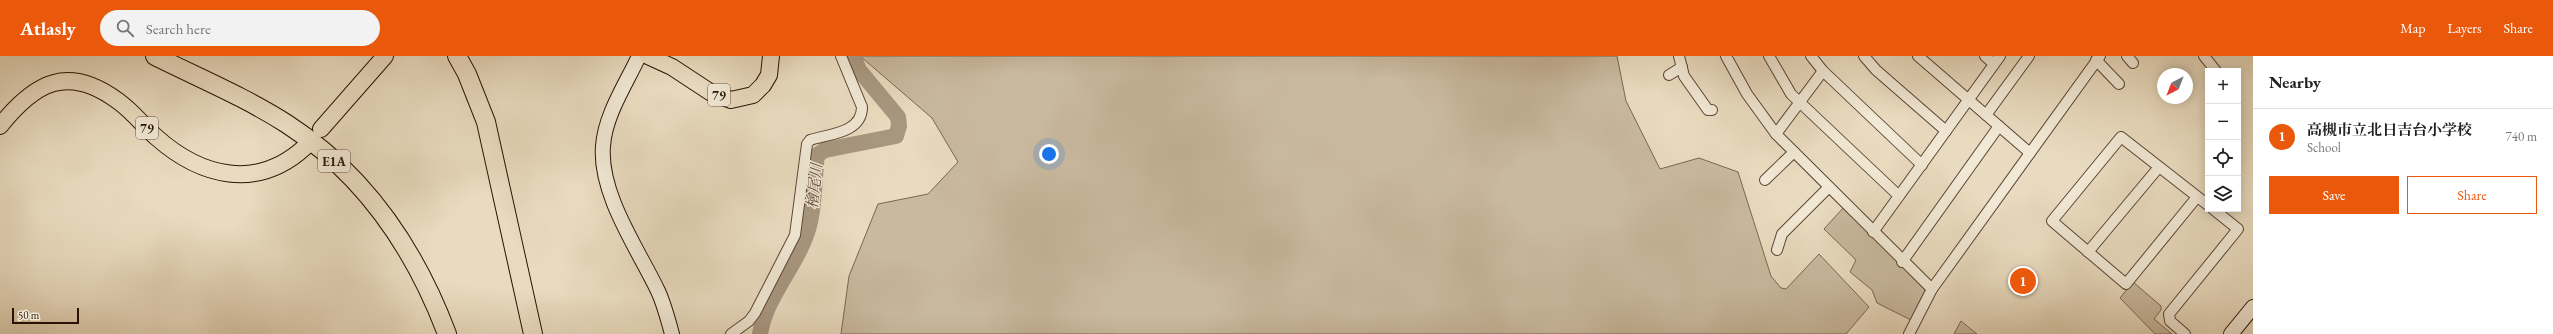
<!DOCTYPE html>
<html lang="en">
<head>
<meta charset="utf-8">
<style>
  body { margin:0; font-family:"EB Garamond","Noto Serif JP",serif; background:#f2f2f2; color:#222 }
  .controls { position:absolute; right:12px; top:12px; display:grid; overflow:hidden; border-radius:0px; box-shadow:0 2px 10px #0003 }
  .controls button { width:36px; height:36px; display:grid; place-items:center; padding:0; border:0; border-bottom:1px solid #e0e0e0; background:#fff; color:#222; font:20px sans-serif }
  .compass { position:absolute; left:2157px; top:12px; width:36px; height:36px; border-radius:50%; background:#fff; box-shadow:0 2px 10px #0003; rotate:222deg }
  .scale { position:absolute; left:12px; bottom:10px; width:67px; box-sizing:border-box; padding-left:4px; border:2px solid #2a1205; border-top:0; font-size:11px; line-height:14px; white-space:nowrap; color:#2a1205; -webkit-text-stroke:3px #f1e8d5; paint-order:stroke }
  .you { position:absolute; left:1049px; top:98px; width:14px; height:14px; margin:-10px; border:3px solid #fff; border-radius:50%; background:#1a73e8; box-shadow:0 0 0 6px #1a73e833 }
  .badge { display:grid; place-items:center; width:26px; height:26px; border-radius:50%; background:#ea580c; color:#fff; font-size:13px; font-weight:700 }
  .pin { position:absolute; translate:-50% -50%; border:2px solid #fff; box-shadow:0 1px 4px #0006 }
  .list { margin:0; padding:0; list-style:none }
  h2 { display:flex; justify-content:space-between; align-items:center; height:52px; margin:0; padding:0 16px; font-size:17px }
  h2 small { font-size:13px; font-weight:400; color:#767676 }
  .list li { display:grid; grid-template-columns:26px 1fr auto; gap:12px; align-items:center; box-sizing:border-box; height:56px; padding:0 16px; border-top:1px solid #e0e0e0 }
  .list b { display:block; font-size:15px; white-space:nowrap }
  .list p { margin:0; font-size:13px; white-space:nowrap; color:#767676 }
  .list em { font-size:13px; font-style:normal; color:#767676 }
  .actions { display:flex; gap:8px; padding:12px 16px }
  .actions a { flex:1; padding:9px 0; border:1px solid #ea580c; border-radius:0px; text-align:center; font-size:14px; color:#ea580c }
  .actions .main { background:#ea580c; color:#fff }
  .icon { flex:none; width:22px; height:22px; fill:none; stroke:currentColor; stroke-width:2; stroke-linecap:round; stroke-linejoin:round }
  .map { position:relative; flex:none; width:2253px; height:278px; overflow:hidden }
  header { display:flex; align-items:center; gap:24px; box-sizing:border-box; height:56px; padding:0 20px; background:#ea580c; color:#fff }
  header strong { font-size:19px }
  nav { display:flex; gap:22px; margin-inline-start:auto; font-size:14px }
  .search { width:280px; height:36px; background:#f2f2f2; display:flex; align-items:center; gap:10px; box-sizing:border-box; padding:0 14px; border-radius:22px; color:#767676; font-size:15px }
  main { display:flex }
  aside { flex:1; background:#fff }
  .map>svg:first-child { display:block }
</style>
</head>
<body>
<header>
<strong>Atlasly</strong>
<div class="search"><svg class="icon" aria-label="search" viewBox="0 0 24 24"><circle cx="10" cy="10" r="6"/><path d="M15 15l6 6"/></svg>Search here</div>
<nav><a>Map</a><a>Layers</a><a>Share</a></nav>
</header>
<main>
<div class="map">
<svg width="2253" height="278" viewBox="0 0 2253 278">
  <rect width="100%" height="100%" fill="#e9dbbf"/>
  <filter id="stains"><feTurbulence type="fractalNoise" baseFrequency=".005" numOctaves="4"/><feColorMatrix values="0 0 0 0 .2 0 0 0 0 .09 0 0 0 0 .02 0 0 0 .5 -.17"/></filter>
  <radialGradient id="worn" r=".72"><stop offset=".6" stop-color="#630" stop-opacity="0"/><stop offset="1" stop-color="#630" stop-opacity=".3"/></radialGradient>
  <g fill="#c9b99f" stroke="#7a6652">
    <path d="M860,0H1617L1626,45L1660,113L1699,102L1738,116L1771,220L1781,232L1786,233L1819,198L1869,251L1846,278H841L849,220L878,148L928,138L958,106L932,62Z"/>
    <path d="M1844,151L1925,234L1926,237L1913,265L1877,247L1872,234L1850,216L1856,204L1824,173Z"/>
    <path d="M2133,226L2161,250V254L2154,263L2172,278H2155L2120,242Z"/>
    <path d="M1961,265L1977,278H1954Z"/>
  </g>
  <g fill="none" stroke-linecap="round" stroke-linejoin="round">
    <path stroke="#a89780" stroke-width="16" d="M760,278C766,239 799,208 809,170C815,147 814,122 817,99L825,94L896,80L899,70L898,61L859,14L853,0"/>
    <defs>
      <g id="street">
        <path d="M1679,0L1684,20L1708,54H1712"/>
        <path d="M1726,0L1747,38L1776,78L1932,233"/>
        <path d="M1769,0L1791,38L1899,140"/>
        <path d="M1811,0L1823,15L1922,109"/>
        <path d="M1864,0L1876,14L1946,75"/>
        <path d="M1918,0L2030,97"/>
        <path d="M1985,0L1994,8"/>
        <path d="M2127,0L2133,7"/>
        <path d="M2204,0L2216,15"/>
        <path d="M2096,4L2119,28"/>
        <path d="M1669,19L1682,11"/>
        <path d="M1986,59L2029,0"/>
        <path d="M1776,78L1823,15"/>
        <path d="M1765,124L1794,96"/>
        <path d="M2197,141L2126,228L2052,165L2121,81L2208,149"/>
        <path d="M1873,176L2000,0"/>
        <path d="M1777,194L1782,178L1829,131"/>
        <path d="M2088,196L2159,111"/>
        <path d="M1902,206L1999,70"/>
        <path d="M731,278L749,265L755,257L795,179L807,88L810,84C829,78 862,77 862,51L841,0"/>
        <path d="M1909,278L1932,233L2100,0"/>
        <path d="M2185,278L2170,265L2169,258L2238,173L2213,153"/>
      </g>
      <g id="secondary">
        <path d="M639,0C626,28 605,59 603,90C599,138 638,193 658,235C664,248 668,263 672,278"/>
        <path d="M2231,278L2253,251"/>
      </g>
      <g id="primary">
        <path d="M648,0L672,11L710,36L731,44L753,39L763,29L769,19L771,0"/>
        <path d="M0,70C35,26 68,8 118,45C132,55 143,69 156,81C201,121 257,135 305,91"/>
        <path d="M321,73L385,0"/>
      </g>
      <g id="highway">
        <path d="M155,0C199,22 245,41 287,68C364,118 415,193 447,278"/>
        <path d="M457,0L467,18L486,66L533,278"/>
      </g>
    </defs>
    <use href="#street" stroke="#5a4434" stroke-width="12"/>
    <use href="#secondary" stroke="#2a1205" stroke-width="16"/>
    <use href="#primary" stroke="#2a1205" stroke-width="18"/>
    <use href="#highway" stroke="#2a1205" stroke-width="20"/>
    <use href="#street" stroke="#f1e8d5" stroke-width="10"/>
    <use href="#secondary" stroke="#f1e8d5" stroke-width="14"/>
    <use href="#primary" stroke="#e9dbbf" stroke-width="16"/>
    <use href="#highway" stroke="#e9dbbf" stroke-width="18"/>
  </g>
  <g text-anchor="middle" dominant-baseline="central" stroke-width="3" stroke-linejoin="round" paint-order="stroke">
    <g fill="#f1e8d5" stroke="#665243" stroke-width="1">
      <rect x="708" y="28" width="22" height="22" rx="3"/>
      <rect x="136" y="61" width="22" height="22" rx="3"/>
      <rect x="318" y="94" width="32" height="22" rx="3"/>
    </g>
    <g font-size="13" font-weight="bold" fill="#2a1205">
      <text x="719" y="39">79</text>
      <text x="147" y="72">79</text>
      <text x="334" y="105">E1A</text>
    </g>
    <g font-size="15" font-style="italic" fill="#5c4736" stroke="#f1e8d5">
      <text transform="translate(814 130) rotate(-84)">檜尾川</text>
    </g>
  </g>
  <rect width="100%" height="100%" filter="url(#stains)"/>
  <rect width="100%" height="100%" fill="url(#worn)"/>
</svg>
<div class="controls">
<button>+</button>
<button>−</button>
<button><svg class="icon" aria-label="locate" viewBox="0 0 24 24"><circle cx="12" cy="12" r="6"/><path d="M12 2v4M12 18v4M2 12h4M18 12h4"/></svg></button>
<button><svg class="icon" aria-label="layers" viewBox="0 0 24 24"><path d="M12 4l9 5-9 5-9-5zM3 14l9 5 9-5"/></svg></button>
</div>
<svg class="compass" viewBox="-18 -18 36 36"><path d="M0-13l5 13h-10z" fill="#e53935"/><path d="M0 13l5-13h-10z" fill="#767676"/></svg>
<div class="scale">50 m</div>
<div class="you"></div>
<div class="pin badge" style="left:2023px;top:225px">1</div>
</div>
<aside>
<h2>Nearby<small></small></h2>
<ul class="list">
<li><span class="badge">1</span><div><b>高槻市立北日吉台小学校</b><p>School</p></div><em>740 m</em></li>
</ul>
<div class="actions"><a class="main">Save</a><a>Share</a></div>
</aside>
</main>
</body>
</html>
